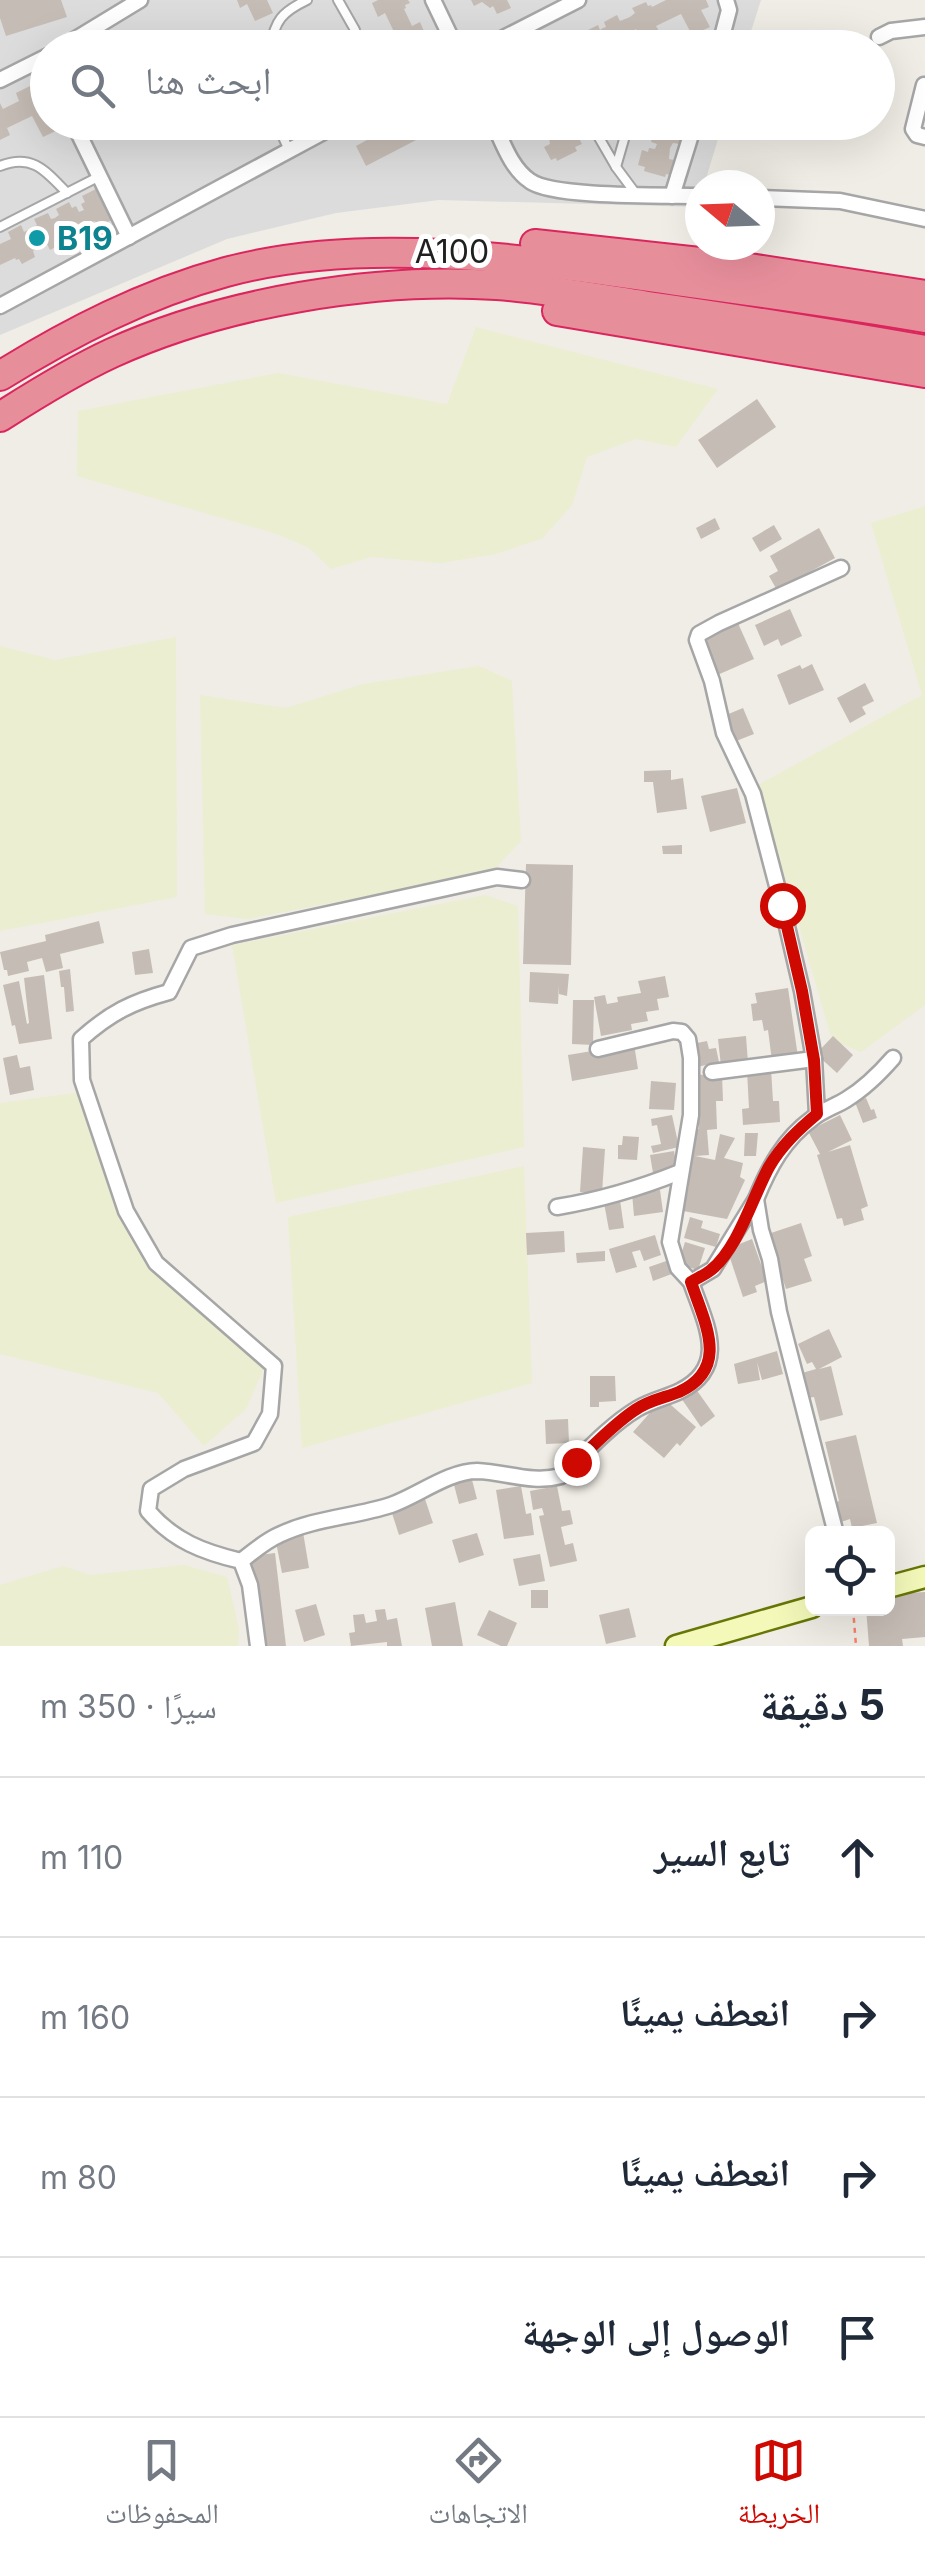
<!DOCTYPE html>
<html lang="ar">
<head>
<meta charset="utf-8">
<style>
  body { margin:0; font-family:Inter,"Noto Naskh Arabic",sans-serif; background:#f2f2f3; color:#1f2937; direction:rtl }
  .controls { position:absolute; right:30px; bottom:30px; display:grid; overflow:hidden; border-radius:15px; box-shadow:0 10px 40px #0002 }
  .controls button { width:90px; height:90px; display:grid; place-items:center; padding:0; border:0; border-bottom:2px solid #e0e1e3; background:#fff; color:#1f2937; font:50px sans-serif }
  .compass { position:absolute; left:685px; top:170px; width:90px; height:90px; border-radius:50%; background:#fff; box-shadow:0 10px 40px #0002; rotate:289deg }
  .stop { position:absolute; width:30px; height:30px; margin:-22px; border:8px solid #cd0901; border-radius:50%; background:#fff }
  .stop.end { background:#cd0901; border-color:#fff; box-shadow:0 2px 10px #0008 }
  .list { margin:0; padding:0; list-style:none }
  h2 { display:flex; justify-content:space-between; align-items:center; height:130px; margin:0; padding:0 40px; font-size:42px }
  h2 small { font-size:32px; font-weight:400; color:#747a83 }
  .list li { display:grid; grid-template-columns:65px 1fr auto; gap:30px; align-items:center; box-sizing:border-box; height:160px; padding:0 40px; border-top:2px solid #e0e1e3 }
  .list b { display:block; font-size:38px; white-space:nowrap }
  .list em { font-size:32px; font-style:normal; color:#747a83 }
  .icon { flex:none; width:55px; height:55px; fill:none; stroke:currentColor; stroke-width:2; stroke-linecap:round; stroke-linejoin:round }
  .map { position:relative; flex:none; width:925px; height:1646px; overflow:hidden; direction:ltr }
  .search { position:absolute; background:#fff; box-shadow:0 10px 40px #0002; left:30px; right:30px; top:30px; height:110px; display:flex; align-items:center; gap:25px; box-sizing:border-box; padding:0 35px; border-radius:55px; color:#747a83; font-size:38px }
  .sheet { height:770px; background:#fff }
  nav { display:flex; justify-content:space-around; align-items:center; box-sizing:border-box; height:140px; border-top:2px solid #e0e1e3; background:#fff; font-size:28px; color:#747a83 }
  nav a { display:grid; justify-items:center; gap:5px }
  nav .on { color:#cd0901 }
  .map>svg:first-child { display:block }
</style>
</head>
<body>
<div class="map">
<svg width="925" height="1646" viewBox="0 0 925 1646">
  <rect width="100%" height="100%" fill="#f0ede6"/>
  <path fill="#dddcdc" d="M0,0H761L746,47L48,48V122L723,123L704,185H700L698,207L439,200L336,213L227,239L0,335Z"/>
  <g fill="#ebeed1">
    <path d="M476,327L718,389L676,447L636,439L587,457L572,505L543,538L496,554L441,563L371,557L331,569L309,548L277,534L77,476L78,411L278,373L447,404Z"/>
    <path d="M925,506V1005L861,1052L832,1040L758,785L922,695L871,523Z"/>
    <path d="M176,637L177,897L0,931V646L55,660Z"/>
    <path d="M479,666L512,681L521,841L492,872L248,919L205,914L200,695L286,708L363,684Z"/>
    <path d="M485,895L518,906L524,1147L276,1203L232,945Z"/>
    <path d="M89,1091L141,1241L247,1342L264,1368L246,1409L204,1446L158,1393L0,1354V1103Z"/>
    <path d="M524,1166L532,1383L302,1448L288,1217Z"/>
    <path d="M184,1565L227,1577L239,1629L238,1646H0V1585L63,1566L90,1575Z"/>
  </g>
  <g fill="#c5bcb5">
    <path d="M0,0H61L67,17L6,36L0,18Z"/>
    <path d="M237,0H267L273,13L255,21L247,4L240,8Z"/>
    <path d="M378,0H408L410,3L405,5L406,8L404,9L412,26L420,22L426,36L418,40V48H379L397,38L385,13L378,17L372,3Z"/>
    <path d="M471,0H507L511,8L497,14L493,6L490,8L482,2L474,6Z"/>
    <path d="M666,0H706L709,7L701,10L710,27L692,35L681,14L656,26L660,33L646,39L643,33L639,35L636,29L631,32L634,38L630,40L633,46L630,48H617L616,46L612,48H552L569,39L572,44L582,41L587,37L584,32L598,25L600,30L603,28L606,27L604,22L617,15L620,21L630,17L635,13L632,8L646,2L648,6L651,5L652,7Z"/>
    <path d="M30,86L34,95L38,93L43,95L45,99L48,97V122H57L60,129L43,137L32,116L7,128L10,135L0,140V103L3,109L19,101L16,93Z"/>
    <path d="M400,122H412L420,138L366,166L356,146Z"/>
    <path d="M533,122H569L559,127L561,132L567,130L569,134L575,131L582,144L575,147L577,151L557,161L556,158L551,160L544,147L550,144L549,138L543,129L537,132Z"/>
    <path d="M649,122H679L678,128L683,129L679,144L673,143L670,148L669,159L674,160L670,175L666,174L665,177L644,171L645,167L638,165L642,150L648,152L649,148L655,149L657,144L651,142L652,138L646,136Z"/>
    <path d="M96,189L99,196L103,194L112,214L109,215L112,220L98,226L95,221L85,225L81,228L83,234L70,240L67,235L61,238L64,243L50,250L47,244L37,248L33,251L35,257L22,264L19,259L16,260L15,258L0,265V244L11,239L8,232L21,225L24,232L28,230L31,235L36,233L33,227L37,225L34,219L48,213L51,219L55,218L59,215L56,209L69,202L72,208L76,206L79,212L84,210L81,204L85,202L82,196Z"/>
    <path d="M757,399L776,427L717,468L698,440Z"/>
    <path d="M715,518L720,529L701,539L696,528Z"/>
    <path d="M774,525L782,539L760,552L752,538Z"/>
    <path d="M819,528L835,558L777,590L769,576L778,571L770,556Z"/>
    <path d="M790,609L802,636L781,646L778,639L764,646L755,625Z"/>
    <path d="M737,621L754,659L715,676L699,639Z"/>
    <path d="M812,664L824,690L789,705L777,675L800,665L802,669Z"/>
    <path d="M865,683L874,701L862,707L866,714L850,723L837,698Z"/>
    <path d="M743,708L754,734L731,743L721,717Z"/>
    <path d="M671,770V780L683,778L687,809L657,813L653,782H644V771Z"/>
    <path d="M737,788L746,823L710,832L701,796Z"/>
    <path d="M682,845V854H663L662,846Z"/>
    <path d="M526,864L573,865L571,965L523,964Z"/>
    <path d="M99,921L104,943L60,954L63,968L46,972L42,958L27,962L29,971L8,976L7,970H4L0,952L46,941L45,935Z"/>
    <path d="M149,949L153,973L135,975L132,952Z"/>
    <path d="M70,969L74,1011L66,1012L64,987H61L59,971Z"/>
    <path d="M530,972L569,974L567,996L559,994V985L558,1004L529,1002Z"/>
    <path d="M44,975L52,1039L19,1044L15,1025L12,1026L3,985L19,981L27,1024L29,1023L24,978Z"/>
    <path d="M665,976L669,997L657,999L659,1010L646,1012L648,1021L631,1024L632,1030L601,1036L594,997L605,995L607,1004L618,1002L617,997L641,993L638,981Z"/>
    <path d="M788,988L798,1057L772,1061L768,1030L764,1031L762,1020L753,1021L751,1004L757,1003L755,993Z"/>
    <path d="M573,1000H594L593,1045L572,1044Z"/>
    <path d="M746,1036L748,1063L721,1066L718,1039Z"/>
    <path d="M833,1036L853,1055L837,1073L816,1054Z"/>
    <path d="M707,1041L709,1049L716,1048L719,1062L697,1067L692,1044Z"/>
    <path d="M634,1044L638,1069L572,1081L568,1055Z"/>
    <path d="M17,1055L20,1068L30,1066L34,1090L10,1095L3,1058Z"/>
    <path d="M771,1069L773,1101H779L780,1122L743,1125L742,1109L749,1108L747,1071Z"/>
    <path d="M722,1074L723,1101H716L717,1129L707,1130L709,1155L695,1156L715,1160L720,1134L735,1138L724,1158L743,1163L740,1177L745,1180L727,1219L683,1211L689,1185L684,1182L689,1155H692L690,1130L699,1129L695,1075Z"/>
    <path d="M651,1081L676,1083L674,1110L649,1109Z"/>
    <path d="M866,1098L871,1110L874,1109L877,1118L863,1123L855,1102Z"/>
    <path d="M672,1115L679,1147L653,1153L651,1146L661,1144L657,1125L652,1126L651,1119Z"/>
    <path d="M840,1115L852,1140L828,1152L850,1145L868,1206L861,1209L864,1220L844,1226L842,1218L837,1219L817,1155L820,1154L808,1131Z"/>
    <path d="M745,1133H758L756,1156H744Z"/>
    <path d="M623,1136L639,1137L637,1160L618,1159V1145H622Z"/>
    <path d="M583,1147L605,1149L602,1193L580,1192Z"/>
    <path d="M674,1151L677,1168L653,1173L650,1155Z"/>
    <path d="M660,1190L663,1212L634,1216L632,1193Z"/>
    <path d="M620,1200L624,1228L609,1230L604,1203Z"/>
    <path d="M690,1217L703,1221L701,1228L720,1234L716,1247L684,1238Z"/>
    <path d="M801,1223L812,1256L804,1259L812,1281L786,1289L768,1234Z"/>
    <path d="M564,1231L565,1252L527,1255L526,1233Z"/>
    <path d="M655,1235L661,1255L644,1261L640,1250L632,1252L637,1267L616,1273L609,1249Z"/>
    <path d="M752,1239L767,1281L755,1286L757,1292L743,1297L727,1249Z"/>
    <path d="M685,1242L705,1248L698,1270L678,1264Z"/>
    <path d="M605,1251V1261L577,1263L576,1253Z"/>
    <path d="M672,1259L677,1272L653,1281L649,1267Z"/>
    <path d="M829,1329L842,1357L819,1369L831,1366L843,1415L820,1421L814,1397L808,1398L802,1373L816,1369L812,1362L807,1364L798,1344Z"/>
    <path d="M777,1351L783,1374L762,1380L757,1362L760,1380L738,1384L734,1364Z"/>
    <path d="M590,1376H615L616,1401L599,1402V1407H590Z"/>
    <path d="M693,1385L715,1416L701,1427L679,1395Z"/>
    <path d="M663,1398L696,1427L680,1446L677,1443L664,1458L633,1432Z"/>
    <path d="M568,1419L569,1443L546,1444L545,1420Z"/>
    <path d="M856,1435L877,1523L852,1528L850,1519L841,1522L836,1502L839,1501L825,1442Z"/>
    <path d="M471,1476L477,1499L459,1504L453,1481Z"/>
    <path d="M521,1486L526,1514L531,1513L534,1535L504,1539L496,1490Z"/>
    <path d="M557,1486L562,1511L570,1510L573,1524L561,1527L565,1545L573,1543L577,1561L550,1567L539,1516L544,1515L542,1508L533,1510L530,1491Z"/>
    <path d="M425,1499L433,1523L399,1535L391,1510Z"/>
    <path d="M303,1532L309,1568L282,1573L275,1537Z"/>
    <path d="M477,1533L484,1555L459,1563L452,1540Z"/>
    <path d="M275,1553L286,1646H261L251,1556Z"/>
    <path d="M540,1554L545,1581L519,1586L513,1559Z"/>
    <rect x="531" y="1590" width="17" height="18"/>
    <path d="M925,1592V1637L902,1639L903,1646H869L866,1608H888L891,1594Z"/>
    <path d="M455,1602L463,1646H432L425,1608Z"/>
    <path d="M316,1604L325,1635L304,1642L295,1610Z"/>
    <path d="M629,1608L636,1637L606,1644L599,1615Z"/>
    <path d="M385,1609L387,1620L397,1618L402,1646H387V1642L351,1646L349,1633L355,1632L353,1615L364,1614L366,1623L377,1621L375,1610Z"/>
    <path d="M489,1610L517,1623L507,1646H501L477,1635Z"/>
  </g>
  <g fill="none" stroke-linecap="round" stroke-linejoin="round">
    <defs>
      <g id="lane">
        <path d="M338,0L355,30L353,43L349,48"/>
        <path d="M270,48C275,20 282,12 307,0"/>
        <path d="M660,48L670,44L683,48"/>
        <path d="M276,122L289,150"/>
        <path d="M590,122L616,167L629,122"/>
        <path d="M0,166C32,153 46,171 67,193"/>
        <path d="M616,167L636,194"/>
        <path d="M0,227L98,177"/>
      </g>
      <g id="street">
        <path d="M433,0L456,48"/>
        <path d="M879,37L891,31L925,27"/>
        <path d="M61,48L140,0"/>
        <path d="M484,48L578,0"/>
        <path d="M719,48L729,10L726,0"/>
        <path d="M0,80L48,56"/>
        <path d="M924,85L913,129L917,135L925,137"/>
        <path d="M73,122L129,237"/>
        <path d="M493,122C503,143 511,168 530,181C553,198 667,195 700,196"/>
        <path d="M672,196L695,122"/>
        <path d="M760,198L840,201L925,219"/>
        <path d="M0,306L342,122"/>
        <path d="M598,1049L673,1031L682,1032L688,1039L691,1058V1115L670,1242L678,1268L691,1282L713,1269L756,1199L761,1230L770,1259L779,1312L836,1534"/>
        <path d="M712,1072L814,1059"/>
        <path d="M817,1114L814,1059L802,991L782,905L753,794L724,733L712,681L697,640L699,634L719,623L841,568"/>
        <path d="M756,1199C769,1167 784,1139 813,1118C823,1110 836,1106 847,1099C865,1088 879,1074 893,1058"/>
        <path d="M557,1207C600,1200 640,1188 680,1172"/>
        <path d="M241,1561C253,1552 265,1541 279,1535C314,1518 354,1517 391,1505C417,1496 449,1471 477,1471C506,1472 532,1484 561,1476C585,1453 609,1426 637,1409C652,1400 666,1398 680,1391C731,1366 704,1321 691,1282"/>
        <path d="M258,1646L250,1585L241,1561C203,1552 174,1541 148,1511L151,1489L184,1469L254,1443L270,1414L274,1366L156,1263L126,1211L82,1080L81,1039C110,1013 132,1002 169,992L191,948L232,935L497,877L522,880"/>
      </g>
      <g id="secondary">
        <path d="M888,1587L925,1577"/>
        <path d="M676,1646L812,1607"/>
      </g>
      <g id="highway">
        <path d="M535,244L736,266L925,295"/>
        <path d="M557,311L925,373"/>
        <path d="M0,376C71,332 145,294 226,272C363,235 525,259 663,279C750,291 838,303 925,318"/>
        <path d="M0,417C36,394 73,371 112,353C224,302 375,277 497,285C547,289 598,298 648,306C740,319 833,334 925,350"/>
      </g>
    </defs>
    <use href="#lane" stroke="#a6a6a6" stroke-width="12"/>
    <use href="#street" stroke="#a6a6a6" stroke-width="19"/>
    <use href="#secondary" stroke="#667705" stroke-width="25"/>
    <use href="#highway" stroke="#da265d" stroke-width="32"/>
    <path stroke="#f9816d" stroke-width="2.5" stroke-dasharray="5 5" stroke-linecap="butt" d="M853,1608L856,1646"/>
    <use href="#lane" stroke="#fff" stroke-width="8"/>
    <use href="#street" stroke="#fff" stroke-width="14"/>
    <use href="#secondary" stroke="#f4f9ba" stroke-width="20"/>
    <use href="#highway" stroke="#e78e9b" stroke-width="28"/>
  </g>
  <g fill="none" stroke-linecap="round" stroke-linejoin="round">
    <path stroke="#cd0901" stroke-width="12" d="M576,1462C595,1444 614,1424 635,1410C649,1400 664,1398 679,1392C731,1368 704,1322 691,1282C697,1278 705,1275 711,1270C738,1249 753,1196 769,1167C781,1146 798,1130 817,1114L814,1060L802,991L782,905"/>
  </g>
  <circle fill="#0f9aa8" stroke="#fff" stroke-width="4" cx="37" cy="238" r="10"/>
  <g text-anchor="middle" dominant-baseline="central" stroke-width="10" stroke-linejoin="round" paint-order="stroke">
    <g font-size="32" font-weight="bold" fill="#0d838f" stroke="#fff" text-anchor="start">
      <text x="57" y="238">B19</text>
    </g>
    <g font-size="32" fill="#1f1f1f" stroke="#fff">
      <text x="452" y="251">A100</text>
    </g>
  </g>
</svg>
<div class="controls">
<button><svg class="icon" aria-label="locate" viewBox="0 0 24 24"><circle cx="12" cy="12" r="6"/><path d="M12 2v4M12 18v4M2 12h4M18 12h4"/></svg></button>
</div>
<svg class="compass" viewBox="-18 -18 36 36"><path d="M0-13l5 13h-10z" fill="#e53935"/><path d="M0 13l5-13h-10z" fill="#747a83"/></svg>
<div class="stop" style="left:782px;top:905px"></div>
<div class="stop end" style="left:576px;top:1462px"></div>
<div class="search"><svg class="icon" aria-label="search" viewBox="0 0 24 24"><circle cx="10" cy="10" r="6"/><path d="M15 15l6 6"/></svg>ابحث هنا</div>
</div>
<section class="sheet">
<h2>5 دقيقة<small>سيرًا · 350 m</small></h2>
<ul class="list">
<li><svg class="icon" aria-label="ahead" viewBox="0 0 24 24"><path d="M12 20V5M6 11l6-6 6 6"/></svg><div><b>تابع السير</b></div><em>110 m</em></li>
<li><svg class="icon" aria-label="right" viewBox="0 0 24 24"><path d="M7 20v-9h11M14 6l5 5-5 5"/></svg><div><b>انعطف يمينًا</b></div><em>160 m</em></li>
<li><svg class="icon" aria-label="right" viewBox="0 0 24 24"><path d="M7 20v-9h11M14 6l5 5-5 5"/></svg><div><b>انعطف يمينًا</b></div><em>80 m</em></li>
<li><svg class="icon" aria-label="arrive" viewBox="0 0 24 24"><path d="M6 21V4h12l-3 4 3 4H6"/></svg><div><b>الوصول إلى الوجهة</b></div></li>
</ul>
</section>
<nav>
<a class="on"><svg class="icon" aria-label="map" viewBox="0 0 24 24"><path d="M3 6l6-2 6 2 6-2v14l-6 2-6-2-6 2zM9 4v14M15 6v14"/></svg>الخريطة</a>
<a><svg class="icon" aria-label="directions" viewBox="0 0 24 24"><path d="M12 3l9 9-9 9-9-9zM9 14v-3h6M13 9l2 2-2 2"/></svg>الاتجاهات</a>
<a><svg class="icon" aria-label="saved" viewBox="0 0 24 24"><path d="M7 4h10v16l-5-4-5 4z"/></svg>المحفوظات</a>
</nav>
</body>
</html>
